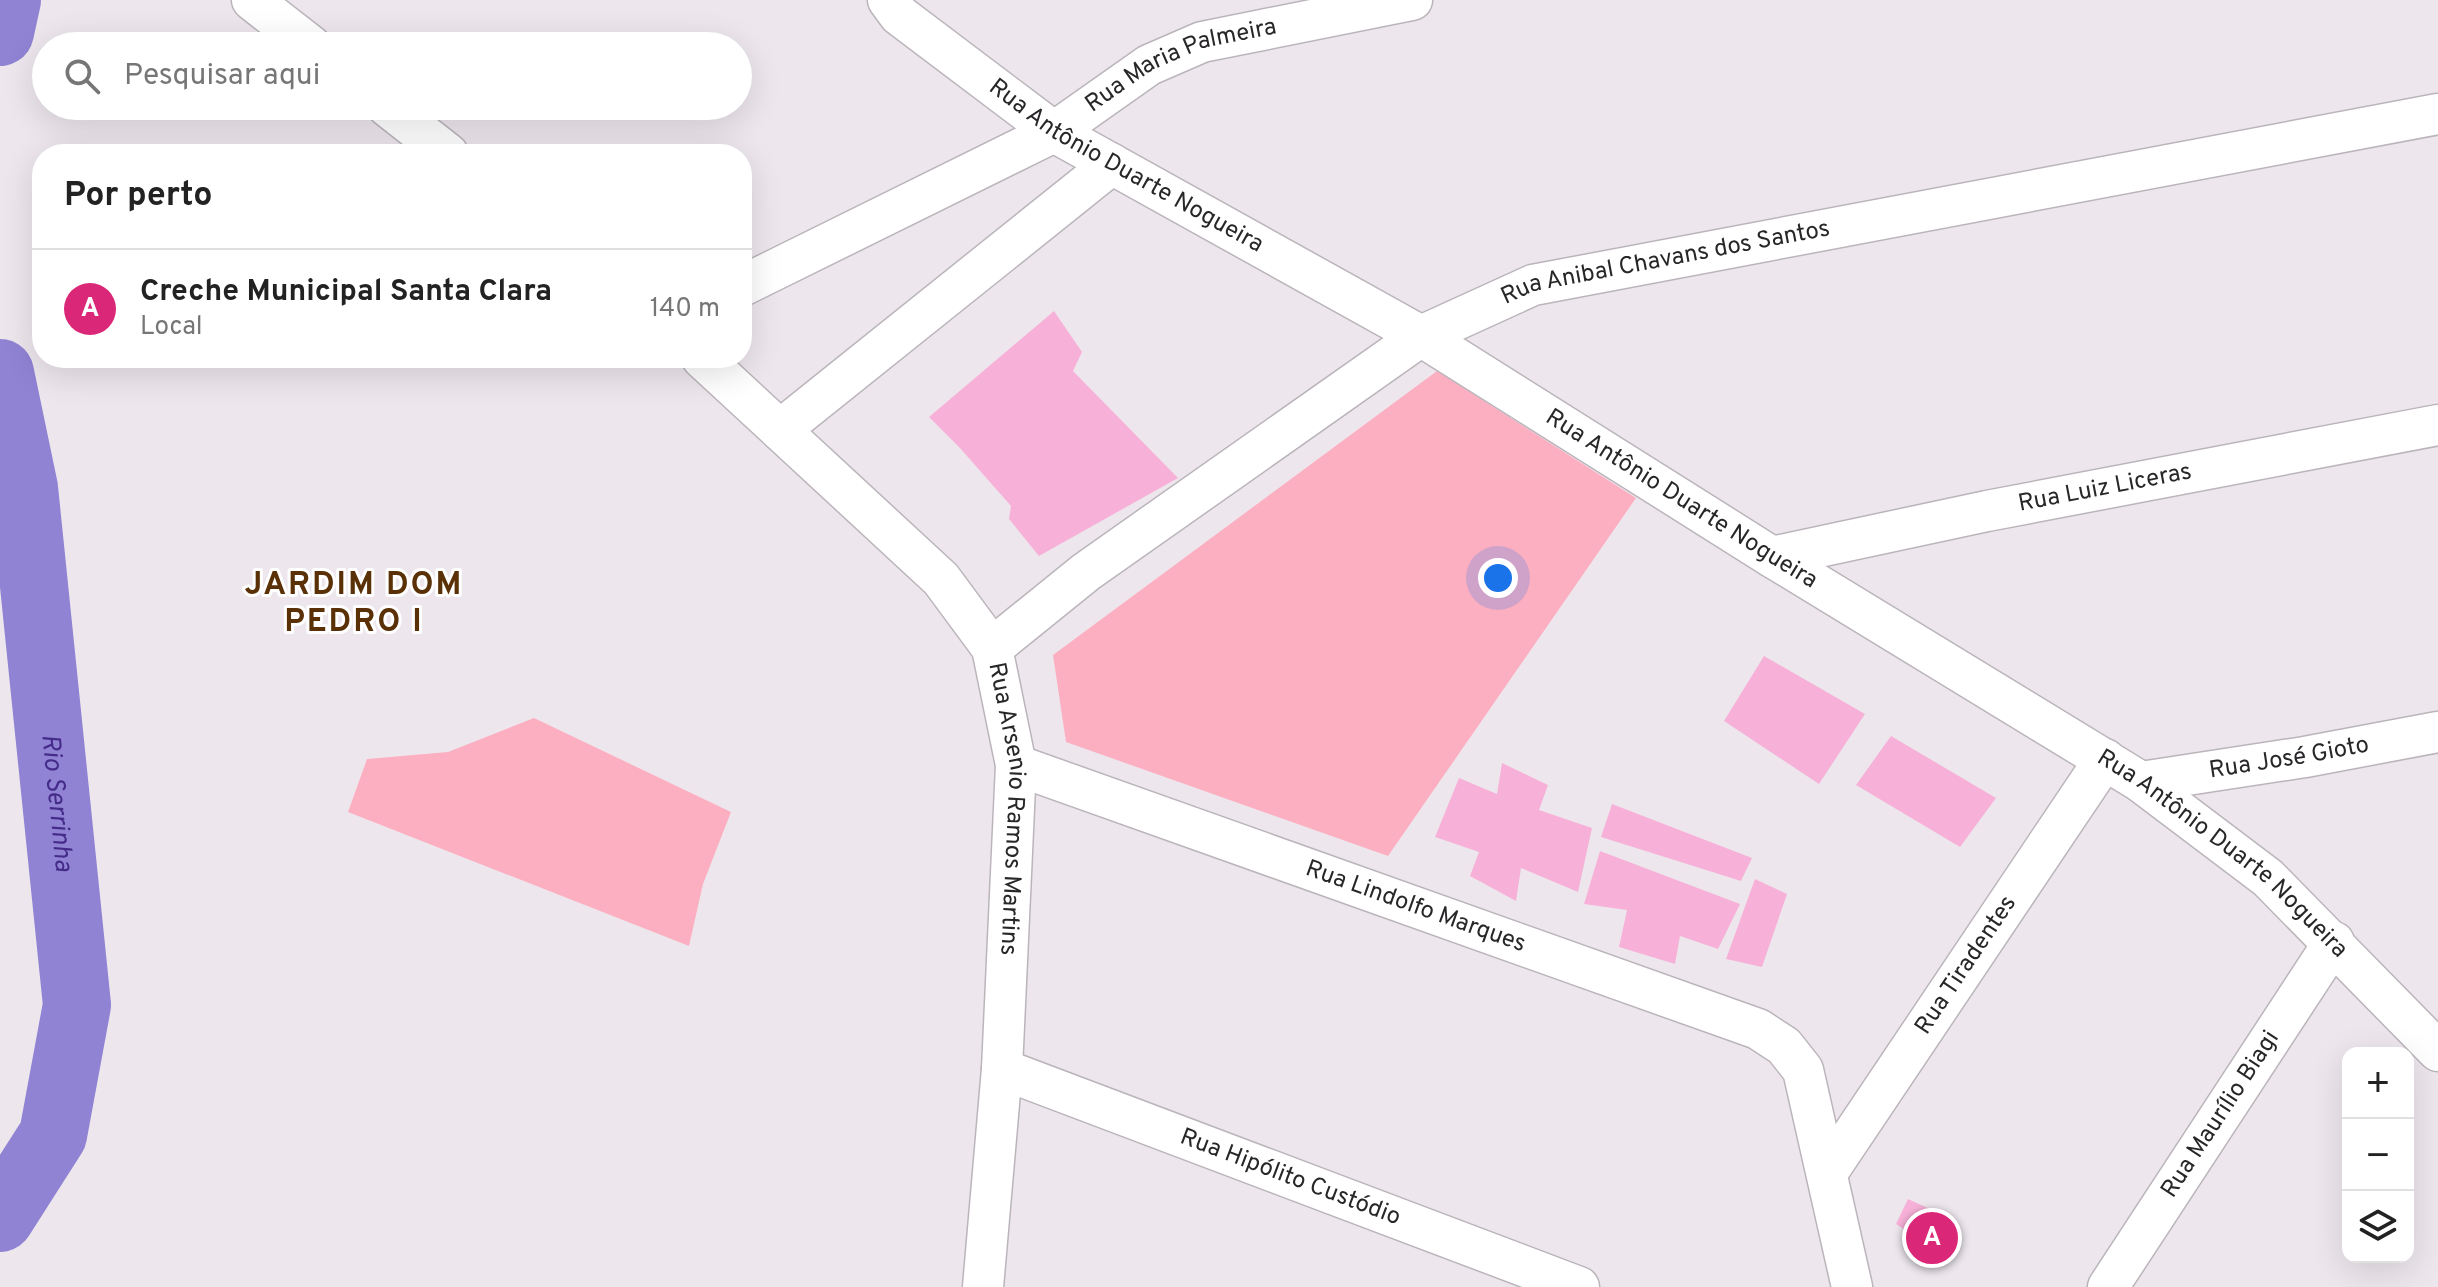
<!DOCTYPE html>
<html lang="pt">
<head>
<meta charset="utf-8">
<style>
  body { margin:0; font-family:Overpass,sans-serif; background:#f6f6f6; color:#222 }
  .controls { position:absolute; right:24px; bottom:24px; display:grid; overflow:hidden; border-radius:16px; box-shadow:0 8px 32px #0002 }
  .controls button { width:72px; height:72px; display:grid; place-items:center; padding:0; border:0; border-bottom:2px solid #e0e0e0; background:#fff; color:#222; font:40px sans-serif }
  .you { position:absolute; left:1498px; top:578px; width:28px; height:28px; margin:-20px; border:6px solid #fff; border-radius:50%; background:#1a73e8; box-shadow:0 0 0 12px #1a73e833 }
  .badge { display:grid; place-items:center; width:52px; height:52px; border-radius:50%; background:#db2777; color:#fff; font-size:26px; font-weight:700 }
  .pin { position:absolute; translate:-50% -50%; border:4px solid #fff; box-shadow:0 2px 8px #0006 }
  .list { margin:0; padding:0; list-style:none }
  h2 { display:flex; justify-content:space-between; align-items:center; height:104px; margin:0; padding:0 32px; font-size:34px }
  h2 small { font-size:26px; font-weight:400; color:#767676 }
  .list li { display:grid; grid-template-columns:52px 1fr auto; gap:24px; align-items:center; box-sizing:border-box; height:120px; padding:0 32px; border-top:2px solid #e0e0e0 }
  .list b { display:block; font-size:30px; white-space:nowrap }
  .list p { margin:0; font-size:26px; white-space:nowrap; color:#767676 }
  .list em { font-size:26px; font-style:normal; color:#767676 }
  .icon { flex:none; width:44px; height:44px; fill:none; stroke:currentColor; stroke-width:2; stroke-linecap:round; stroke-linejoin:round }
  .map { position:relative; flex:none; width:2438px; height:1287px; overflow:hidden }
  .search { position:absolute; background:#fff; box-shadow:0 8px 32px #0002; left:32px; top:32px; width:720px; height:88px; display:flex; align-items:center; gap:20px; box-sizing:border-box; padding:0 28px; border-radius:44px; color:#767676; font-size:30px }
  .panel { position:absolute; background:#fff; box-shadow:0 8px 32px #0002; left:32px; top:144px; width:720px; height:224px; border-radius:32px }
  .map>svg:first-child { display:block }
</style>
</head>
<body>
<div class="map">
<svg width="2438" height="1287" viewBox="0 0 2438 1287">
  <rect width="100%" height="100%" fill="#ede7ed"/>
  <g fill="#fdafc2">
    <path d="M1437,371L1636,498L1388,856L1066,742L1053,655Z"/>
    <path d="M534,718L731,812L703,884L689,946L348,812L367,759L448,752Z"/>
  </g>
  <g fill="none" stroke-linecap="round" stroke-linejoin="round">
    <g stroke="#9083d4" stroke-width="68">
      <path d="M0,32L7,0"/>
      <path id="s1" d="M0,373L24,488L77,1005L53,1135L0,1218"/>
    </g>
  </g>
  <g fill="#f7b1d8">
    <path d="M1054,311L1082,352L1073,371L1178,478L1039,556L1009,519L1011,506L959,447L929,417Z"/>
    <path d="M1764,656L1865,714L1819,784L1724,721Z"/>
    <path d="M1891,736L1996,798L1960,847L1856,785Z"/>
    <path d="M1502,763L1548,785L1539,810L1592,828L1578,892L1521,868L1516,901L1470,876L1479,852L1435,837L1459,778L1497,794Z"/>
    <path d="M1612,804L1752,858L1741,881L1601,837Z"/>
    <path d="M1600,851L1740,904L1718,949L1680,936L1675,964L1619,947L1627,910L1584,904Z"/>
    <path d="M1755,879L1787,894L1762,967L1726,959Z"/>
    <path d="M1908,1199L1956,1221L1939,1252L1896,1224Z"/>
  </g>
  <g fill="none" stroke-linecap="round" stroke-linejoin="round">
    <defs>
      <g id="minor">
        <path d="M252,0L311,46"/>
        <path id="s2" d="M888,0L899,15L1054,132L1421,336L1772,557L2141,782L2268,878L2438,1051"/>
        <path d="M387,106L448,154"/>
        <path id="s3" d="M742,286L1054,132L1149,65L1202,42L1412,0"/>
        <path id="s4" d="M702,358L941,579L992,648L1016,765L1002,1069L983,1287"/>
        <path d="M780,430L1112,164"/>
        <path id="s5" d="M1772,557L1987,511L2438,425"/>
        <path id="s6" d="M992,648L1086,572L1421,336L1533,285L2438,114"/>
        <path id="s7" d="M1016,765L1758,1029L1784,1046L1803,1070L1852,1287"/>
        <path id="s8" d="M2141,782L2305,757L2438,732"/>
        <path id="s9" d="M1002,1069L1579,1287"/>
        <path id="s10" d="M1827,1173L2105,759"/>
        <path id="s11" d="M2108,1287L2334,942"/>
      </g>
    </defs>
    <use href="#minor" stroke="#bbb5bb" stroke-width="43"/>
    <use href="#minor" stroke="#fff" stroke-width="40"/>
  </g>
  <g text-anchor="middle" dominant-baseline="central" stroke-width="6" stroke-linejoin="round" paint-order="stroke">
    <g font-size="24" fill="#282628" stroke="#fff">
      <text stroke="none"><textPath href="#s3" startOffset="494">Rua Maria Palmeira</textPath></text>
      <text stroke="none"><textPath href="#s2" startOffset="292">Rua Antônio Duarte Nogueira</textPath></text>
      <text stroke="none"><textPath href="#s6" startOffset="788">Rua Anibal Chavans dos Santos</textPath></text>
      <text stroke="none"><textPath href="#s5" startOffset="340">Rua Luiz Liceras</textPath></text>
      <text stroke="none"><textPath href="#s2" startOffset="940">Rua Antônio Duarte Nogueira</textPath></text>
      <text stroke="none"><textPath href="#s8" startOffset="150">Rua José Gioto</textPath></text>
      <text stroke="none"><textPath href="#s4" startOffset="574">Rua Arsenio Ramos Martins</textPath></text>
      <text stroke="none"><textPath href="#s2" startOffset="1588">Rua Antônio Duarte Nogueira</textPath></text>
      <text stroke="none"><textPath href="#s7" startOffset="424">Rua Lindolfo Marques</textPath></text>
      <text stroke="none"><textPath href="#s10" startOffset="250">Rua Tiradentes</textPath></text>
      <text stroke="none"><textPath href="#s11" startOffset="206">Rua Maurílio Biagi</textPath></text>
      <text stroke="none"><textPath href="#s9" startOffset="308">Rua Hipólito Custódio</textPath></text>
    </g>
    <g font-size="26" font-style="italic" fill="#442b89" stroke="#fff">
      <text stroke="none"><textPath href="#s1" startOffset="434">Rio Serrinha</textPath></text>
    </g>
    <g font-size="32" font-weight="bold" letter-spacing="2" fill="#5a3006" stroke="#fff">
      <text x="354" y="586">JARDIM DOM<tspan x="354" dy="37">PEDRO I</tspan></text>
    </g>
  </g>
</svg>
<div class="controls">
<button>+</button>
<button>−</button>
<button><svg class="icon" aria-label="layers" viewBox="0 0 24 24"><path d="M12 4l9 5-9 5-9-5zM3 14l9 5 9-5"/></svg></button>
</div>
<div class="you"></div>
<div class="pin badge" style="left:1932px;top:1238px">A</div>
<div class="search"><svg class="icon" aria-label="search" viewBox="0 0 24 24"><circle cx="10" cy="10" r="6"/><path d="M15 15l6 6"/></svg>Pesquisar aqui</div>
<section class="panel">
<h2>Por perto<small></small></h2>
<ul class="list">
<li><span class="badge">A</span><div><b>Creche Municipal Santa Clara</b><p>Local</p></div><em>140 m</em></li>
</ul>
</section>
</div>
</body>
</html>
